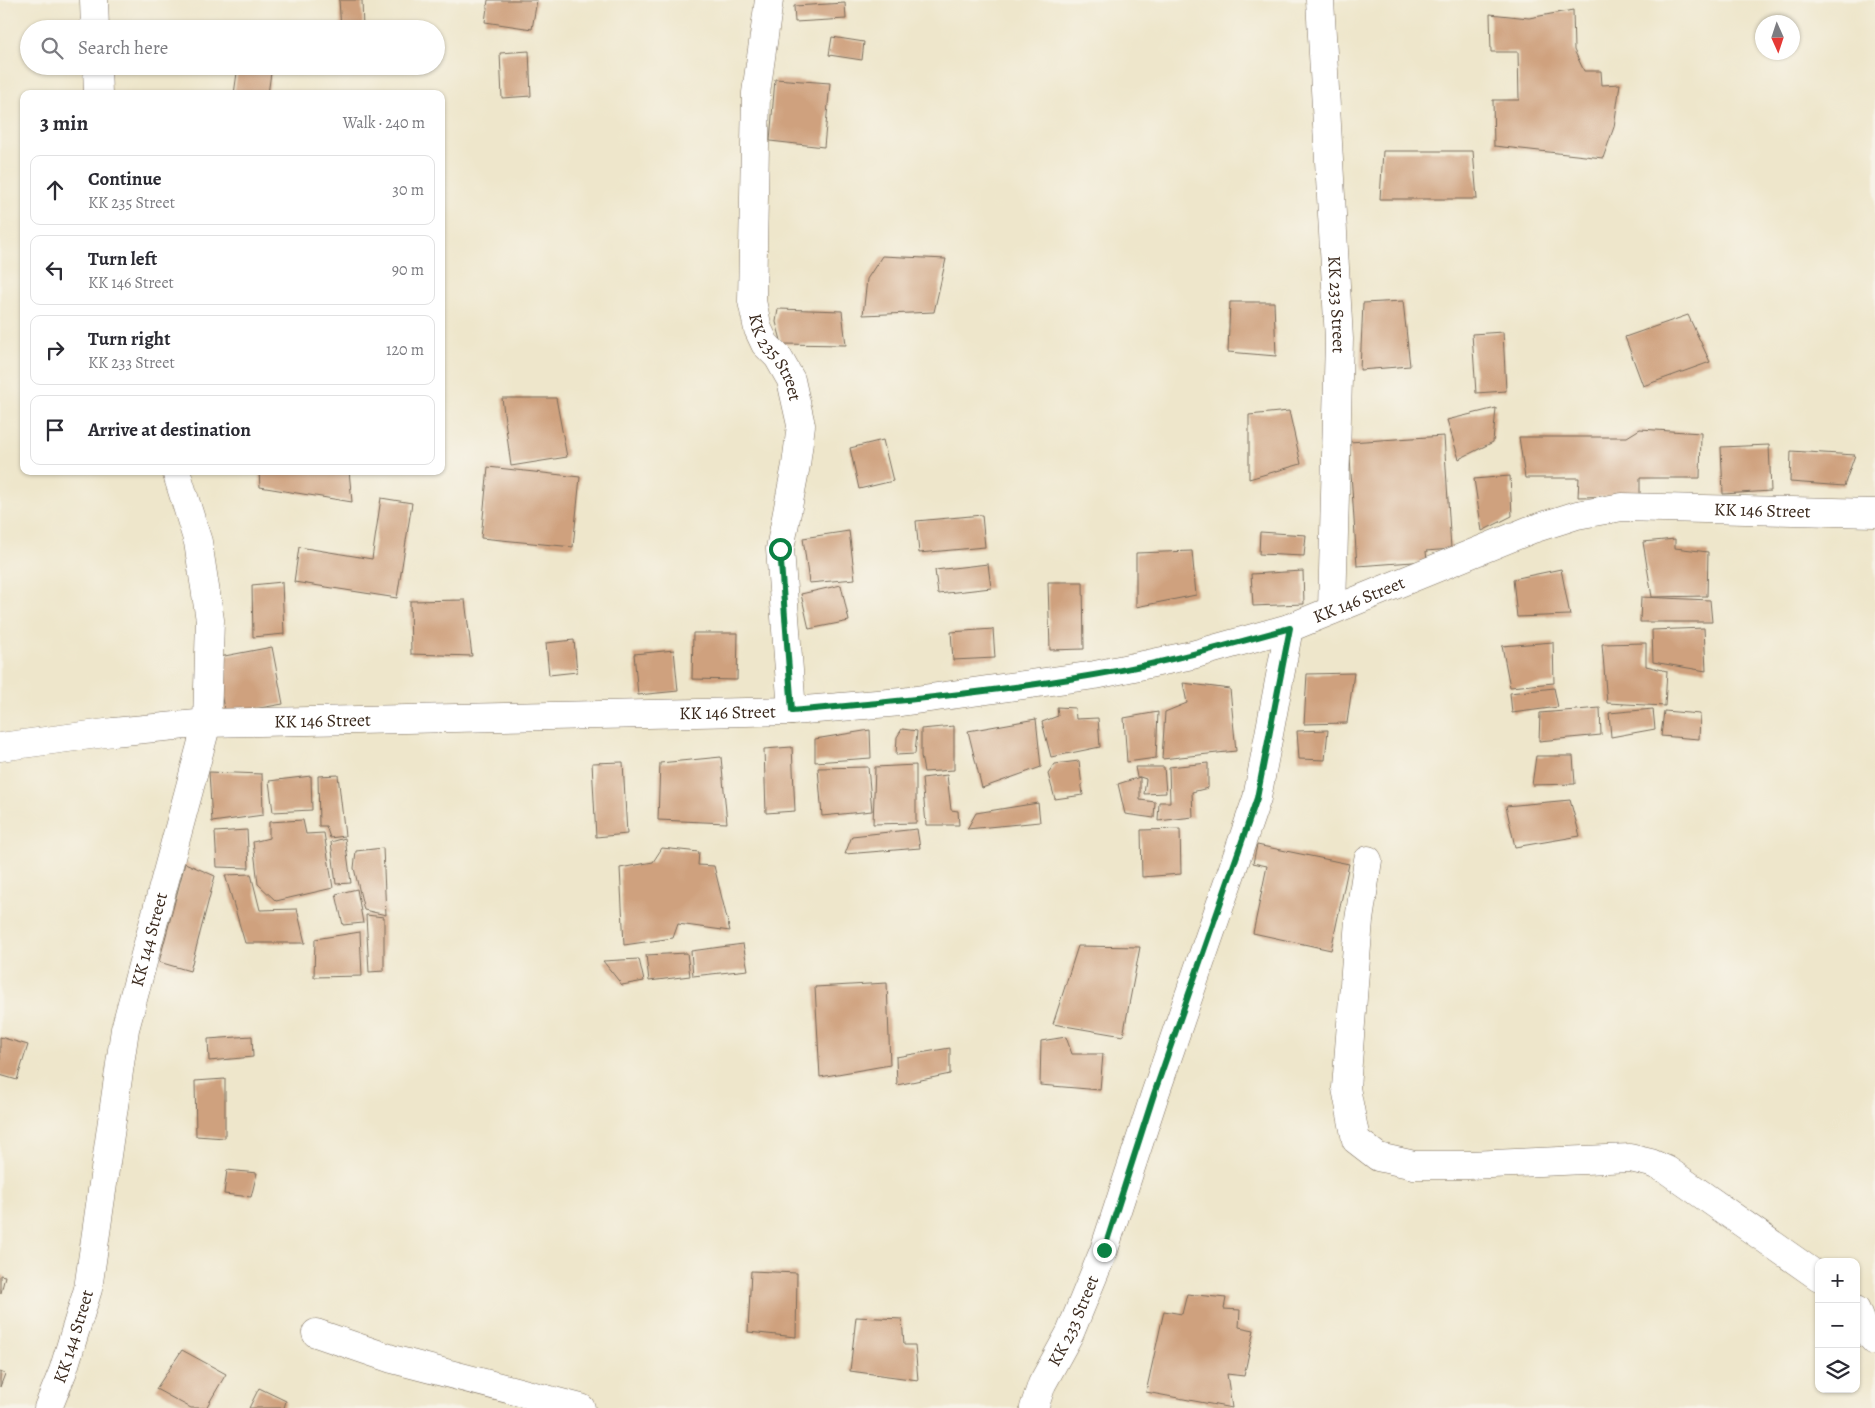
<!DOCTYPE html>
<html lang="en">
<head>
<meta charset="utf-8">
<style>
  body { margin:0; font-family:Alegreya,serif; background:#f7f7f7; color:#2b2b33 }
  .controls { position:absolute; right:15px; bottom:15px; display:grid; overflow:hidden; border-radius:10px; box-shadow:0 1px 4px #0004 }
  .controls button { width:45px; height:45px; display:grid; place-items:center; padding:0; border:0; border-bottom:1px solid #e1e1e2; background:#fff; color:#2b2b33; font:25px sans-serif }
  .compass { position:absolute; left:1755px; top:15px; width:45px; height:45px; border-radius:50%; background:#fff; box-shadow:0 1px 4px #0004; rotate:177deg }
  .stop { position:absolute; width:15px; height:15px; margin:-11px; border:4px solid #0b8043; border-radius:50%; background:#fff }
  .stop.end { background:#0b8043; border-color:#fff; box-shadow:0 1px 5px #0008 }
  .list { margin:0; padding:0; list-style:none }
  h2 { display:flex; justify-content:space-between; align-items:center; height:65px; margin:0; padding:0 20px; font-size:21px }
  h2 small { font-size:16px; font-weight:400; color:#7c7c81 }
  .list li { display:grid; grid-template-columns:32px 1fr auto; gap:15px; align-items:center; box-sizing:border-box; height:70px; margin:0 10px 10px; padding:0 10px; border:1px solid #e1e1e2; border-radius:10px }
  .list b { display:block; font-size:19px; white-space:nowrap }
  .list p { margin:0; font-size:16px; white-space:nowrap; color:#7c7c81 }
  .list em { font-size:16px; font-style:normal; color:#7c7c81 }
  .icon { flex:none; width:28px; height:28px; fill:none; stroke:currentColor; stroke-width:2; stroke-linecap:round; stroke-linejoin:round }
  .map { position:relative; flex:none; width:1875px; height:1408px; overflow:hidden }
  .search { position:absolute; background:#fff; box-shadow:0 1px 4px #0004; left:20px; top:20px; width:425px; height:55px; display:flex; align-items:center; gap:12px; box-sizing:border-box; padding:0 18px; border-radius:28px; color:#7c7c81; font-size:19px }
  .panel { position:absolute; background:#fff; box-shadow:0 1px 4px #0004; left:20px; top:90px; width:425px; height:385px; border-radius:10px }
  .map>svg:first-child { display:block }
</style>
</head>
<body>
<div class="map">
<svg width="1875" height="1408" viewBox="0 0 1875 1408">
  <rect width="100%" height="100%" fill="#f7f3e8"/>
  <filter id="ink" filterUnits="userSpaceOnUse"><feTurbulence type="fractalNoise" baseFrequency=".02" numOctaves="2"/><feDisplacementMap in="SourceGraphic" scale="10" xChannelSelector="R" yChannelSelector="G"/><feConvolveMatrix kernelMatrix="1 2 1 2 8 2 1 2 1" color-interpolation-filters="sRGB"/></filter>
  <filter id="wash" filterUnits="userSpaceOnUse"><feTurbulence type="fractalNoise" baseFrequency=".0096" numOctaves="4" result="noise"/><feDisplacementMap in="SourceGraphic" scale="20" xChannelSelector="R" yChannelSelector="G"/><feGaussianBlur stdDeviation="1.12" result="paint"/><feColorMatrix in="noise" values="0 0 0 0 0 0 0 0 0 0 0 0 0 0 0 0 0 1.4 0 .05"/><feComposite in="paint" operator="in"/></filter>
  <g filter="url(#wash)">
    <rect width="100%" height="100%" fill="#eee6cb"/>
    <g id="blocks">
      <g fill="#cfa17e">
        <path d="M339,0H362L363,29H341Z"/>
        <path d="M488,0H537L532,29L485,22Z"/>
        <path d="M845,3L846,19L795,22L794,6Z"/>
        <path d="M1573,10L1574,50L1584,71H1601L1602,85L1620,84L1614,127L1603,158L1494,146L1493,100H1519L1518,52H1491L1490,14L1529,18Z"/>
        <path d="M832,37L864,42L862,60L829,55Z"/>
        <path d="M529,51L531,96L502,98L500,53Z"/>
        <path d="M238,66H272L268,94H234Z"/>
        <path d="M775,79L830,83L824,147L770,141Z"/>
        <path d="M1383,151H1473L1477,199H1380Z"/>
        <path d="M882,256L946,259L934,312L863,315L867,279Z"/>
        <path d="M1403,301L1410,366L1360,370L1363,303Z"/>
        <path d="M1230,302H1274L1276,356L1228,352Z"/>
        <path d="M778,309L842,311L846,345L782,344L776,322Z"/>
        <path d="M1688,315L1710,362L1643,386L1625,337Z"/>
        <path d="M1503,332L1506,391L1476,393L1472,334Z"/>
        <path d="M502,398H556L567,457L511,466Z"/>
        <path d="M1496,408L1493,442L1459,459L1447,420Z"/>
        <path d="M1289,411L1301,464L1249,479V415Z"/>
        <path d="M1640,429L1701,433L1700,478H1640V496L1578,497L1579,478H1525L1519,437H1627Z"/>
        <path d="M1444,436L1451,549L1426,551L1427,561L1357,566L1349,442Z"/>
        <path d="M883,440L893,481L859,489L850,448Z"/>
        <path d="M1769,445L1771,491L1723,494L1721,447Z"/>
        <path d="M1791,451L1855,455L1844,486L1790,482Z"/>
        <path d="M488,467L580,477L573,547L481,538Z"/>
        <path d="M259,471H349L352,502L260,487Z"/>
        <path d="M1510,476L1512,516L1482,531L1474,479Z"/>
        <path d="M381,498L412,503L397,598L294,582L299,547L372,559Z"/>
        <path d="M982,515L985,547L919,553L916,521Z"/>
        <path d="M849,531L855,579L809,583L803,538Z"/>
        <path d="M1260,532L1306,535L1304,556L1259,554Z"/>
        <path d="M1675,539V548L1708,552L1707,596L1652,597L1643,542Z"/>
        <path d="M1192,551L1196,595L1136,607V553Z"/>
        <path d="M988,564L991,588L938,594L935,570Z"/>
        <path d="M1561,569L1570,615L1517,617L1513,579Z"/>
        <path d="M1303,571L1304,604L1253,606L1251,574Z"/>
        <path d="M282,582L284,634L253,637L252,585Z"/>
        <path d="M1048,582H1083L1084,649L1050,650Z"/>
        <path d="M841,585L849,621L809,629L801,594Z"/>
        <path d="M1641,597L1710,600L1712,622H1640Z"/>
        <path d="M465,600L472,656L411,654L410,601Z"/>
        <path d="M1704,628L1706,671L1653,662L1652,630Z"/>
        <path d="M993,629L995,658L953,660L951,632Z"/>
        <path d="M693,633H738L737,680L692,679Z"/>
        <path d="M574,640L577,672L549,675L546,643Z"/>
        <path d="M1553,642L1554,683L1510,687L1502,646Z"/>
        <path d="M1646,643V666L1667,671L1665,706L1607,703L1602,644Z"/>
        <path d="M272,647L283,704L225,714L214,658Z"/>
        <path d="M674,650L678,691L638,695L634,654Z"/>
        <path d="M1354,673L1347,723L1304,724L1307,674Z"/>
        <path d="M1183,683L1230,689L1236,751L1162,759L1165,712L1187,703Z"/>
        <path d="M1554,688L1558,707L1512,713L1510,693Z"/>
        <path d="M1057,707L1075,708L1076,719L1098,718L1100,747L1051,757L1042,722L1058,716Z"/>
        <path d="M1600,708L1601,735L1539,741L1540,713Z"/>
        <path d="M1653,709L1655,729L1611,737L1609,713Z"/>
        <path d="M1664,711L1700,714L1699,739L1661,736Z"/>
        <path d="M1158,712L1156,758L1127,762L1124,718Z"/>
        <path d="M1036,719L1041,767L982,788L968,731Z"/>
        <path d="M954,726V770L924,772L921,756V729Z"/>
        <path d="M902,729L917,731L915,754L896,755L897,737Z"/>
        <path d="M870,730L871,758L815,762V739Z"/>
        <path d="M1328,730L1325,760L1299,759L1297,731Z"/>
        <path d="M792,747L795,811L766,813L764,749Z"/>
        <path d="M1536,756H1573L1575,784L1532,785Z"/>
        <path d="M721,757L727,823L658,820L660,763Z"/>
        <path d="M1079,761L1083,795L1055,799L1048,774L1055,764Z"/>
        <path d="M623,762L627,834L596,837L592,763Z"/>
        <path d="M1208,763V788L1192,792L1193,817L1158,821L1159,802H1170L1169,767Z"/>
        <path d="M916,765V823L873,824L875,767Z"/>
        <path d="M868,767L872,811L822,816L818,768Z"/>
        <path d="M1135,767H1164L1166,793L1144,794L1146,779L1140,777V800L1155,802L1154,818L1125,814L1118,784L1140,777H1137Z"/>
        <path d="M209,772L262,774L263,815L212,822Z"/>
        <path d="M338,775L345,836L330,838L326,826H319L318,776Z"/>
        <path d="M947,775L951,810L958,811L959,825H926L922,778Z"/>
        <path d="M311,776L312,810L273,812L269,781Z"/>
        <path d="M1570,800L1580,836L1515,847L1506,806Z"/>
        <path d="M1038,803L1040,822L967,829L976,813Z"/>
        <path d="M303,820L306,834L324,833L333,888L276,901L258,884L253,842L269,838V822Z"/>
        <path d="M917,829L920,848L845,854L852,836Z"/>
        <path d="M1180,829L1181,874L1142,877L1141,830Z"/>
        <path d="M247,830L249,868L217,867L215,832Z"/>
        <path d="M345,838L351,883L336,884L331,842Z"/>
        <path d="M1257,845L1349,864L1331,950L1253,933L1267,866L1253,863Z"/>
        <path d="M383,848L386,915L364,910L354,868L356,851Z"/>
        <path d="M662,848L699,852L698,865L714,866L730,931L678,924L673,938L624,945L620,868L653,862Z"/>
        <path d="M185,863L215,876L190,971L159,962Z"/>
        <path d="M251,874L260,910L297,909L305,943H245L225,875Z"/>
        <path d="M357,889L363,923L343,925L336,894Z"/>
        <path d="M366,915L384,917V971L369,972Z"/>
        <path d="M360,932L362,976L314,977L315,939Z"/>
        <path d="M743,944L748,970L693,976L691,951Z"/>
        <path d="M1078,946L1140,947L1123,1036L1053,1024Z"/>
        <path d="M687,953L690,976L649,981L646,955Z"/>
        <path d="M639,959L644,981L622,985L603,961Z"/>
        <path d="M887,983L890,1065L820,1077L815,987Z"/>
        <path d="M252,1036L253,1057L209,1061L208,1039Z"/>
        <path d="M0,1037L28,1045L17,1080L0,1075Z"/>
        <path d="M1066,1037L1072,1054H1103L1100,1090L1040,1085L1041,1041Z"/>
        <path d="M950,1048V1074L897,1085L896,1057Z"/>
        <path d="M225,1079V1138L196,1136L195,1081Z"/>
        <path d="M227,1170L257,1173L251,1197L224,1194Z"/>
        <path d="M751,1271L797,1273L796,1337L748,1332Z"/>
        <path d="M0,1275L5,1276L1,1293H0Z"/>
        <path d="M1187,1294L1226,1298L1224,1309L1240,1310L1239,1327L1254,1330L1244,1376L1227,1374L1232,1408L1146,1392L1164,1311L1182,1314Z"/>
        <path d="M856,1317L902,1319L904,1345H915L918,1380L850,1371Z"/>
        <path d="M182,1350L226,1374L206,1408H191L156,1389Z"/>
        <path d="M0,1372L5,1374L0,1387Z"/>
        <path d="M259,1388L286,1401L284,1408H249Z"/>
      </g>
    </g>
  </g>
  <g filter="url(#ink)">
    <use href="#blocks" fill-opacity="0" stroke="#7a6c5b" stroke-width="1"/>
    <g fill="none" stroke-linecap="round" stroke-linejoin="round">
      <defs>
        <g id="minor">
          <path d="M94,0L95,29"/>
          <path id="s1" d="M769,0L756,93L752,301L758,329L765,344L778,357L791,380L801,425L796,465L780,549L792,711"/>
          <path id="s2" d="M1320,0L1339,339L1332,610"/>
          <path d="M97,66L98,94"/>
          <path id="s3" d="M0,747L113,732L207,723L792,711L901,702L1095,675L1192,655L1289,628L1530,530L1577,515L1622,507L1875,513"/>
          <path d="M1368,860L1359,920L1346,1088L1356,1140L1378,1157L1414,1165H1469L1630,1158L1651,1163L1667,1170L1819,1277"/>
          <path d="M1856,1310L1863,1328L1875,1341"/>
          <path d="M316,1333L392,1359L581,1408"/>
          <path id="s4" d="M48,1408L63,1371L88,1289L125,1029L207,723L210,620L198,542L176,471"/>
          <path id="s5" d="M1034,1408L1042,1384L1070,1333L1104,1250L1155,1094L1257,798L1289,628"/>
        </g>
      </defs>
      <use href="#minor" stroke="#7a6c5b" stroke-width="29"/>
      <use href="#minor" stroke="#fff" stroke-width="28"/>
    </g>
  </g>
  <g fill="none" stroke-linecap="round" stroke-linejoin="round" filter="url(#ink)">
    <path stroke="#0b8043" stroke-width="6" d="M780,549L792,711C893,702 994,692 1094,675C1160,664 1225,646 1290,628L1257,798L1154,1094L1104,1250"/>
  </g>
  <g text-anchor="middle" dominant-baseline="central" stroke-width="4" stroke-linejoin="round" paint-order="stroke">
    <g font-size="18" fill="#3b2a1e" stroke="#f7f3e8">
      <text stroke="none"><textPath href="#s2" startOffset="305">KK 233 Street</textPath></text>
      <text stroke="none"><textPath href="#s1" startOffset="364">KK 235 Street</textPath></text>
      <text stroke="none"><textPath href="#s3" startOffset="1794">KK 146 Street</textPath></text>
      <text stroke="none"><textPath href="#s3" startOffset="1374">KK 146 Street</textPath></text>
      <text stroke="none"><textPath href="#s3" startOffset="729">KK 146 Street</textPath></text>
      <text stroke="none"><textPath href="#s3" startOffset="324">KK 146 Street</textPath></text>
      <text stroke="none"><textPath href="#s4" startOffset="481">KK 144 Street</textPath></text>
      <text stroke="none"><textPath href="#s5" startOffset="96">KK 233 Street</textPath></text>
      <text stroke="none"><textPath href="#s4" startOffset="76">KK 144 Street</textPath></text>
    </g>
  </g>
</svg>
<div class="controls">
<button>+</button>
<button>−</button>
<button><svg class="icon" aria-label="layers" viewBox="0 0 24 24"><path d="M12 4l9 5-9 5-9-5zM3 14l9 5 9-5"/></svg></button>
</div>
<svg class="compass" viewBox="-18 -18 36 36"><path d="M0-13l5 13h-10z" fill="#e53935"/><path d="M0 13l5-13h-10z" fill="#7c7c81"/></svg>
<div class="stop" style="left:780px;top:549px"></div>
<div class="stop end" style="left:1104px;top:1250px"></div>
<div class="search"><svg class="icon" aria-label="search" viewBox="0 0 24 24"><circle cx="10" cy="10" r="6"/><path d="M15 15l6 6"/></svg>Search here</div>
<section class="panel">
<h2>3 min<small>Walk · 240 m</small></h2>
<ul class="list">
<li><svg class="icon" aria-label="ahead" viewBox="0 0 24 24"><path d="M12 20V5M6 11l6-6 6 6"/></svg><div><b>Continue</b><p>KK 235 Street</p></div><em>30 m</em></li>
<li><svg class="icon" aria-label="left" viewBox="0 0 24 24"><path d="M17 20v-9H6M10 6l-5 5 5 5"/></svg><div><b>Turn left</b><p>KK 146 Street</p></div><em>90 m</em></li>
<li><svg class="icon" aria-label="right" viewBox="0 0 24 24"><path d="M7 20v-9h11M14 6l5 5-5 5"/></svg><div><b>Turn right</b><p>KK 233 Street</p></div><em>120 m</em></li>
<li><svg class="icon" aria-label="arrive" viewBox="0 0 24 24"><path d="M6 21V4h12l-3 4 3 4H6"/></svg><div><b>Arrive at destination</b></div></li>
</ul>
</section>
</div>
</body>
</html>
